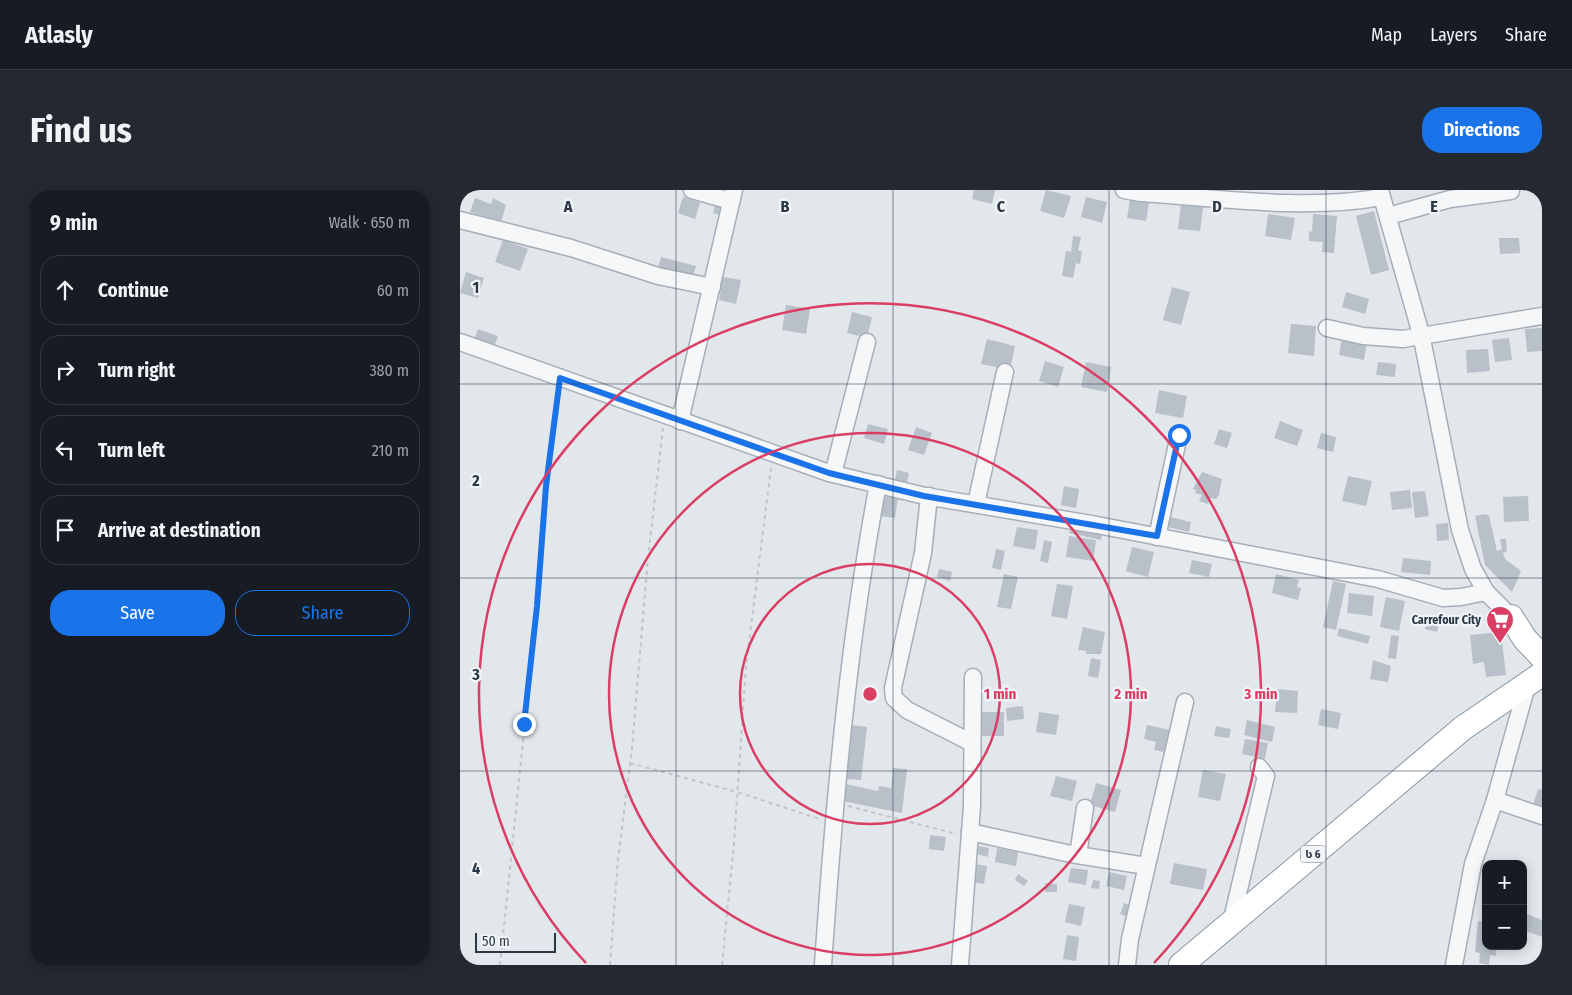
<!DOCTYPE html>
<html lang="en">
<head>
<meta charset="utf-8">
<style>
  body { margin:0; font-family:"Fira Sans Condensed","Noto Sans Georgian",sans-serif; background:#242831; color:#f1f3f6 }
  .controls { position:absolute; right:15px; bottom:15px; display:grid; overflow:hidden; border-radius:10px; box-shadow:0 2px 12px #0003 }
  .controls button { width:45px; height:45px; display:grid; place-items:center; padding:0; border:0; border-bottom:1px solid #363941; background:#171b24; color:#f1f3f6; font:25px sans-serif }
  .scale { position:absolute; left:15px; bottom:12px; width:81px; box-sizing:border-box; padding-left:5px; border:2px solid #283645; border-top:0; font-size:14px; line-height:18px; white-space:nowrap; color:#283645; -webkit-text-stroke:4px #f2f5f8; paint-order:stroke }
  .stop { position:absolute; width:15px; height:15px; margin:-11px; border:4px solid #1a73e8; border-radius:50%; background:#fff }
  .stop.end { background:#1a73e8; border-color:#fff; box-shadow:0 1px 5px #0008 }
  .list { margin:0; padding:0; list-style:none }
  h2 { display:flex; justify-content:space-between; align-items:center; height:65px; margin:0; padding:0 20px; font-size:21px }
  h2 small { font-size:16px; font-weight:400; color:#9ea1a6 }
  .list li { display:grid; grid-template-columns:32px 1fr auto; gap:15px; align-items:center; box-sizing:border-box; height:70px; margin:0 10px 10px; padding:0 10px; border:1px solid #363941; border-radius:20px }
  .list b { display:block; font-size:19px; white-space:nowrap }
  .list em { font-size:16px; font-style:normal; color:#9ea1a6 }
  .actions { display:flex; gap:10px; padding:15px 20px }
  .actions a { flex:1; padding:11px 0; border:1px solid #1a73e8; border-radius:20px; text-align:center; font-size:18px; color:#1a73e8 }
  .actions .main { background:#1a73e8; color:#fff }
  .icon { flex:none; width:28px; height:28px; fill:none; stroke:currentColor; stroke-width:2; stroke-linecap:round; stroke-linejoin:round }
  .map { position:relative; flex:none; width:1082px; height:775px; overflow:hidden; border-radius:20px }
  header { display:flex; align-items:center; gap:30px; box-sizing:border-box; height:70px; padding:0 25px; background:#171b24; border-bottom:1px solid #363941 }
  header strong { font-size:24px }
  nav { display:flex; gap:28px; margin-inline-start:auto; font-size:18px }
  .intro { display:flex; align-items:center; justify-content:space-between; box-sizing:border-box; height:120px; padding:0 30px }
  h1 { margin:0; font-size:35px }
  .button { padding:12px 22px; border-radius:20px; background:#1a73e8; color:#fff; font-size:18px; font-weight:700 }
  main { display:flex; gap:30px; padding:0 30px }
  aside { flex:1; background:#171b24; border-radius:20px; box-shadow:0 2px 12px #0003 }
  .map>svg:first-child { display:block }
</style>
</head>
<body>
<header>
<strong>Atlasly</strong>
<nav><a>Map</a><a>Layers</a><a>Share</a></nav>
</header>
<div class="intro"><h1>Find us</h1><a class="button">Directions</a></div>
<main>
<aside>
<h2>9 min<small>Walk · 650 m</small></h2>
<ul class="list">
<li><svg class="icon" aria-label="ahead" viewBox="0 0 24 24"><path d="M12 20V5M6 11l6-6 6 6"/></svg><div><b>Continue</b></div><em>60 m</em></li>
<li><svg class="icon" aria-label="right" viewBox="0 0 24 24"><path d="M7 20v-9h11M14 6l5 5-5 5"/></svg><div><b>Turn right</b></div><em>380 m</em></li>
<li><svg class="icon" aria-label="left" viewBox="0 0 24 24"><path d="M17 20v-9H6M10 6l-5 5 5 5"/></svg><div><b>Turn left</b></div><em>210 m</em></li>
<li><svg class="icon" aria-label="arrive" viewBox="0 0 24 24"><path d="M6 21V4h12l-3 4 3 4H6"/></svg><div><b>Arrive at destination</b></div></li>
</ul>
<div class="actions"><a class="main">Save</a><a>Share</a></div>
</aside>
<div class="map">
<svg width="1082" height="775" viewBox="0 0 1082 775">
  <rect width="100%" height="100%" fill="#e2e7ec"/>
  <g fill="#b9c0ca">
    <path d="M514,0H535L532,14L512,9Z"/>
    <path d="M586,0L611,6L604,28L580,21Z"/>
    <path d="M223,7L240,13L235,29L218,23Z"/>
    <path d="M626,7L647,12L642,33L621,27Z"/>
    <path d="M15,8L31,14L33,8L46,15L41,32L10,22Z"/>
    <path d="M670,10L689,13L686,31L667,28Z"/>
    <path d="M721,14L743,17L740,41L718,39Z"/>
    <path d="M255,15L265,17L263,26L253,23Z"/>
    <path d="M914,21L929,80L911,85L896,26Z"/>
    <path d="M808,24L835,28L831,50L805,46Z"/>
    <path d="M853,24L877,26L874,63L862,62L863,52L849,51V41L852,42Z"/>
    <path d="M613,46L621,47L618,61H622L620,74L616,73L613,88L602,86L606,61L611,62Z"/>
    <path d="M1039,48H1059L1060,63L1040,64Z"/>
    <path d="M43,50L68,59L60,81L35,72Z"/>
    <path d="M201,67L236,76L233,86L198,78Z"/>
    <path d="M6,82L24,88L18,108L0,103Z"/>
    <path d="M263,87L281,90L276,114L259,110Z"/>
    <path d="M712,97L730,102L721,135L703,130Z"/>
    <path d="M886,102L909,109L905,124L882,117Z"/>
    <path d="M326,115L350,119L346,144L322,140Z"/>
    <path d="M392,122L412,127L407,148L387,143Z"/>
    <path d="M831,134L856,136L854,166L828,163Z"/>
    <path d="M1082,138V161L1067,162L1065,139Z"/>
    <path d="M18,139L38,146L34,157L14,150Z"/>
    <path d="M882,148L907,152L904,170L879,165Z"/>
    <path d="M1049,148L1052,170L1035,172L1032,150Z"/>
    <path d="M527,149L555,156L550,180L521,174Z"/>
    <path d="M1028,159L1030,181L1007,183L1006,160Z"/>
    <path d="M585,171L604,177L598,197L579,191Z"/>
    <path d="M626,172L651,177L647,202L621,197Z"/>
    <path d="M918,172L936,174L935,187L916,185Z"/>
    <path d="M699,200L727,206L723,228L695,223Z"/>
    <path d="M820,231L843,240L837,256L814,248Z"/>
    <path d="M408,234L428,239L424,254L404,248Z"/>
    <path d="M456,237L472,243L464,265L448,260Z"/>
    <path d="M759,239L772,243L767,258L754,254Z"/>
    <path d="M861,243L876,247L873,262L857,258Z"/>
    <path d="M437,280L449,283L447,292L435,290Z"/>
    <path d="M742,282L762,289L759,305L756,309L750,308L748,314L739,311L742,305L735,303L736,300L733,299Z"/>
    <path d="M888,286L912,291L906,316L882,311Z"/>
    <path d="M604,296L619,299L616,318L601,315Z"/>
    <path d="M950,300L952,318L932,320L930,302Z"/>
    <path d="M965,301L969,326L955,328L952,302Z"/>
    <path d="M422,306L438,308L435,328L420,326Z"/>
    <path d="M1068,306L1069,331L1044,332L1043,307Z"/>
    <path d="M1026,324L1029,326L1037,361L1042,359L1040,349H1046L1047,361L1043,363L1045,369L1061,381L1052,402L1025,375L1015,326Z"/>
    <path d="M706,326L731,332L729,342L704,336Z"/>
    <path d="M988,333L989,350L977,351L976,334Z"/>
    <path d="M557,337L578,340L575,360L553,356Z"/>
    <path d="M611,337L642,343L641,350L609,343Z"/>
    <path d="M609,346L636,350L633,371L606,367Z"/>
    <path d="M584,350L592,352L588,373L580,371Z"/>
    <path d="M672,357L694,362L688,387L666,381Z"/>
    <path d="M536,359L545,361L541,380L532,378Z"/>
    <path d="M943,368L971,371L970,385L941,382Z"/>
    <path d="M732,370L752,374L749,387L729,383Z"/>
    <path d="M479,379L492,382L490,391L477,387Z"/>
    <path d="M544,384L558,387L551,419L537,417Z"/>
    <path d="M816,384L839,390L837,397L841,398L838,410L812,403Z"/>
    <path d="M873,391L886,394L876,440L863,437Z"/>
    <path d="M597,394L613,396L607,429L591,426Z"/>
    <path d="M889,403L914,406L912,426L887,423Z"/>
    <path d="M926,407L945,411L939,441L920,437Z"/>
    <path d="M968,426L980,429L977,442L965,439Z"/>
    <path d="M623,437L645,442L641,464H626V461L618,460Z"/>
    <path d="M879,438L910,446L908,454L877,446Z"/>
    <path d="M1041,442L1046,485L1026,487L1024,472L1013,474L1010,445Z"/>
    <path d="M931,445L939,446L936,469L928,468Z"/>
    <path d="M631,468L641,470L638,488L628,486Z"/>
    <path d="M913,470L931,476L928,492L910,489Z"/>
    <path d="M817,499L838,501L837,523L815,522Z"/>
    <path d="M563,516L564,529L547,531L546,518Z"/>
    <path d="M861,519L881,523L878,539L858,535Z"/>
    <path d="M518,522H544V546H517Z"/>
    <path d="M579,522L599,525L596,545L576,542Z"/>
    <path d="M787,530L815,537L812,552L784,545Z"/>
    <path d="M390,535L407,537L401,590L385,589Z"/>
    <path d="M687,535L715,541L710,563L694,560L696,552L684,549Z"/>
    <path d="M756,536L771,539L769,548L754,546Z"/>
    <path d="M785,549L808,553L805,569L782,564Z"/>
    <path d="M433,578L447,579L442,623L382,611L385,594L418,601L419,596L431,598Z"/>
    <path d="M743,580L766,584L760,611L738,607Z"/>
    <path d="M596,586L617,591L612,611L590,606Z"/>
    <path d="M636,593L661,600L655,622L630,615Z"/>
    <path d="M1078,599L1082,600V618L1073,615Z"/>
    <path d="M470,645L486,647L484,661L469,659Z"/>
    <path d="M519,656L529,658L528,667L517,664Z"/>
    <path d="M537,658L558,662L556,676L535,672Z"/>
    <path d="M714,673L747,679L743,700L710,694Z"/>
    <path d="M514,674L527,676L524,694L511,692Z"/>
    <path d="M611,678L628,680L626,695L608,692Z"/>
    <path d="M649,682L667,686L664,700L646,696Z"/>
    <path d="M558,684L568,691L564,696L555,690Z"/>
    <path d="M633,690L640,691L639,699L631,698Z"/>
    <path d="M585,693L597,694V702H585Z"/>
    <path d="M664,713L672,716L668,727L660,724Z"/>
    <path d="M609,714L625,717L621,736L605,732Z"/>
    <path d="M1063,722L1082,730V747L1063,740Z"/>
    <path d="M1018,731L1026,732V756H1037L1036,766L1030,765L1029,775L1019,773L1020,763L1015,762Z"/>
    <path d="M607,745L619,747L616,771L603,769Z"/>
  </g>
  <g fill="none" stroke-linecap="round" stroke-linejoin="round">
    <defs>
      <g id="minor">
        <path d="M232,0L271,11"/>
        <path d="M664,0L681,3C757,8 848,21 922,7"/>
        <path d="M920,0L961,144L1000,340L1013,379L1026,402L1051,427"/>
        <path d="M928,26L990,9L1051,1"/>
        <path d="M0,30L111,58L198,86L252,97"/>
        <path d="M867,138L903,146L943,149L1082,126"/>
        <path d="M0,152L369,283L465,306L637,335L918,389L983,408L1001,407L1026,402"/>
        <path d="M220,231L274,0"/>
        <path d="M373,284L407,152"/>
        <path d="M469,306L463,363L433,498L434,508L447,520L512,553"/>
        <path d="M516,314L545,182"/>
        <path d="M697,347L719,245"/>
        <path d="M1035,610L1082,626"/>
        <path d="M510,642L611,664L686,676"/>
        <path d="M618,665L625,618"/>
        <path d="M771,733L806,586L799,577"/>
        <path d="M363,775C374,614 388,453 418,294"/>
        <path d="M500,775L512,616L513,487"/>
        <path d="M667,775L670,749L725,512"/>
        <path d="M994,775L1013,674L1035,610L1068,492"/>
      </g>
      <g id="highway">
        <path d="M1051,427L1065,449L1082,467"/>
        <path d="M721,775L1003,538L1082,484"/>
      </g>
    </defs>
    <use href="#minor" stroke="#a6aeb7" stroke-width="19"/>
    <use href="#highway" stroke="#8896a4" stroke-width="26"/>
    <g stroke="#c0c5ca" stroke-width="2" stroke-dasharray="4 4" stroke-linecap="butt">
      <path d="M170,573L277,602L360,629"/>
      <path d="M388,616L497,644"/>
      <path d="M40,775L77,416L86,295L98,200"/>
      <path d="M150,775L158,669L172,559L188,368L203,238"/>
      <path d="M262,775L274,653L286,476L311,278"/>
    </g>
    <use href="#minor" stroke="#f5f7f9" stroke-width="16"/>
    <use href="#highway" stroke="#fff" stroke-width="24"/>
  </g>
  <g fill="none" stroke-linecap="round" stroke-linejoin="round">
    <path stroke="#1a73e8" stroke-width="6" d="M64,534L77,416L86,296L100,188L369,283L464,306L697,346L719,245"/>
  </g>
  <path fill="none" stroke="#283645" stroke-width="1" stroke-opacity="0.55" d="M216,0V775M433,0V775M649,0V775M866,0V775M0,194H1082M0,388H1082M0,581H1082"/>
  <g fill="none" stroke="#da3e65" stroke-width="2.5">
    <circle cx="410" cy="504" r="130"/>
    <circle cx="410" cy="504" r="261"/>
    <path d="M126 773A391 391 0 1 1 694 773"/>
  </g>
  <defs>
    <symbol id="supermarket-pin" viewBox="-11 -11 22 30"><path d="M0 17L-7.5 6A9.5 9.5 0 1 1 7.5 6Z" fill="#da3e65" stroke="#f2f5f8"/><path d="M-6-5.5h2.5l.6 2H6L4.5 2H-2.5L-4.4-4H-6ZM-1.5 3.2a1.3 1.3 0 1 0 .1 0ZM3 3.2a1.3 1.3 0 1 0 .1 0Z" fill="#fff"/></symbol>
  </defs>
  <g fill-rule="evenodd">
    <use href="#supermarket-pin" x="1024" y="414" width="32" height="43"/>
  </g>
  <g text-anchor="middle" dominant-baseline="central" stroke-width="4.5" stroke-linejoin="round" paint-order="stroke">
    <rect fill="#f2f5f8" stroke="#656f7b" stroke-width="1" x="840.5" y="655.5" width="25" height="17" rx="4"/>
    <g font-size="11" font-weight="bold" fill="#283645">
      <text x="853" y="664">ს 6</text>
    </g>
    <g font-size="12" font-weight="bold" fill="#283645" stroke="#f2f5f8" text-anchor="end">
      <text x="1021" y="430">Carrefour City</text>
    </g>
  </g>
  <g font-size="16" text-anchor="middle" font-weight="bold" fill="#283645" stroke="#f2f5f8" stroke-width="4.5" stroke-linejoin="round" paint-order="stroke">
    <text x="108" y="22">A</text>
    <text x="325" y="22">B</text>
    <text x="541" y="22">C</text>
    <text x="757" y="22">D</text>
    <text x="974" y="22">E</text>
    <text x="16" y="103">1</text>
    <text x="16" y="296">2</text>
    <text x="16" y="490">3</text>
    <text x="16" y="684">4</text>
  </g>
  <circle cx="410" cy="504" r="8" fill="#da3e65" stroke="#f2f5f8" stroke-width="2.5"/>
  <g font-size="15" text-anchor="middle" font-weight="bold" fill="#da3e65" stroke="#f2f5f8" stroke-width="4.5" stroke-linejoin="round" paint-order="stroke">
    <text x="540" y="509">1 min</text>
    <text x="671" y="509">2 min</text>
    <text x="801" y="509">3 min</text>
  </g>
</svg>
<div class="controls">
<button>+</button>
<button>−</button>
</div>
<div class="scale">50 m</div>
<div class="stop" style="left:719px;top:245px"></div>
<div class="stop end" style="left:64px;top:534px"></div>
</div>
</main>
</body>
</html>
